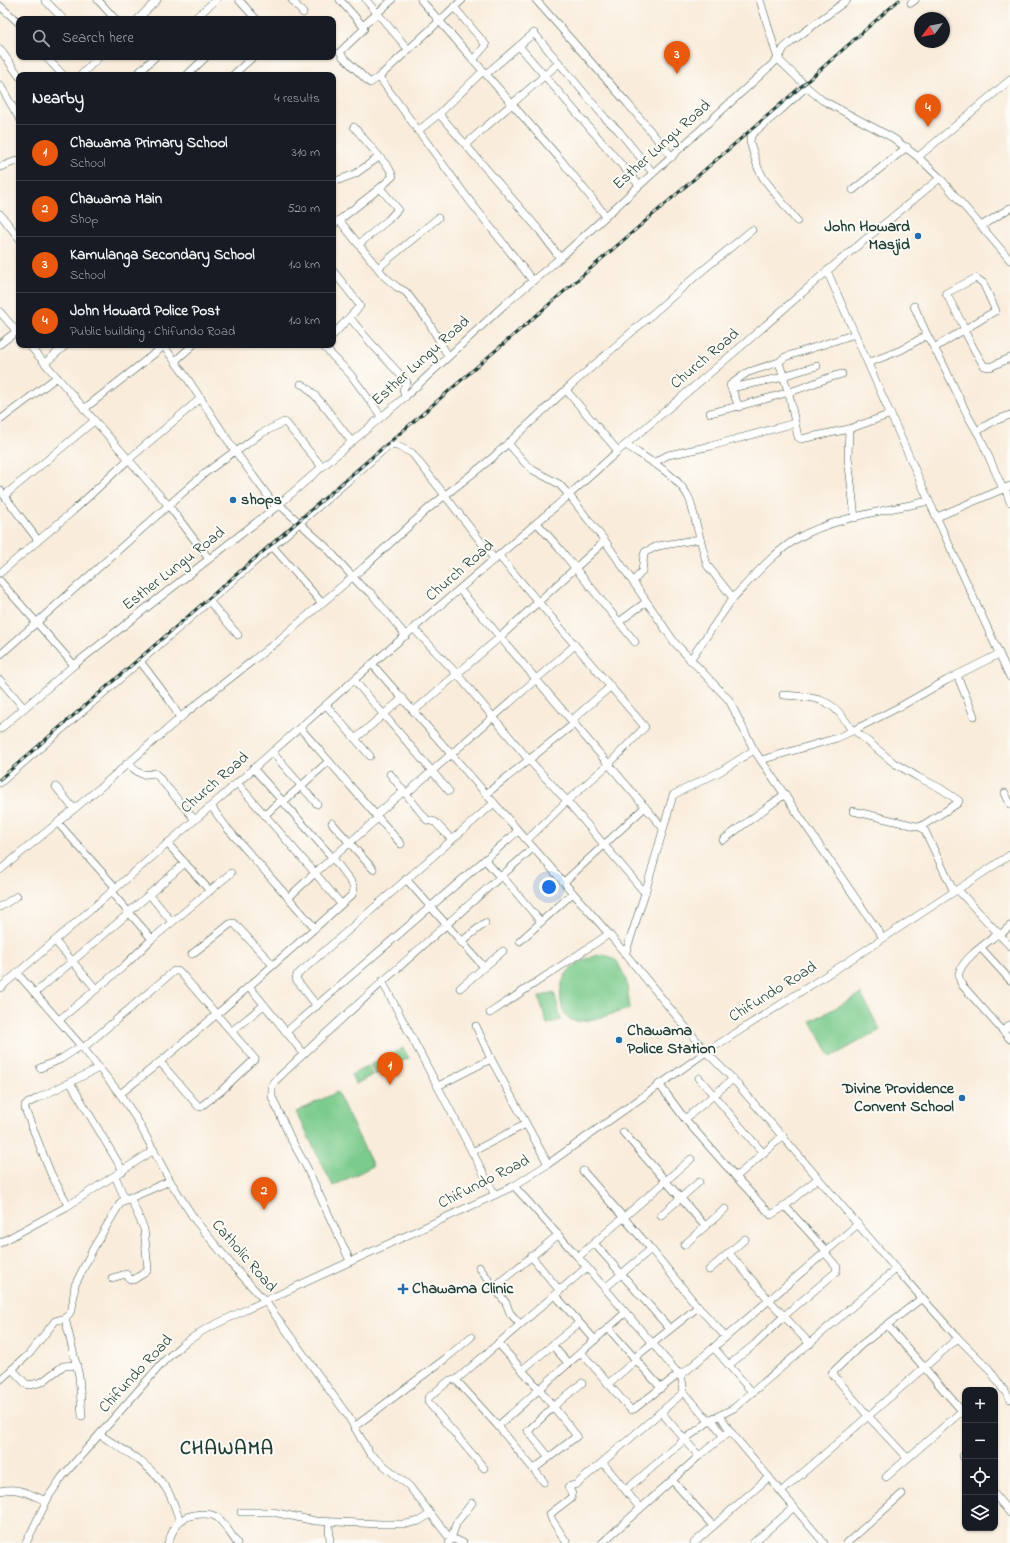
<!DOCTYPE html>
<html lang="en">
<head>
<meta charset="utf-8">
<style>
  body { margin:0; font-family:"Indie Flower",sans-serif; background:#242831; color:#f1f3f6 }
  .controls { position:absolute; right:12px; bottom:12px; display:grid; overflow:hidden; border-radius:8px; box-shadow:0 1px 3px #0004 }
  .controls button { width:36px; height:36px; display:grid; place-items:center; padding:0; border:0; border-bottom:1px solid #363941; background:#171b24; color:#f1f3f6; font:20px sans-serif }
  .compass { position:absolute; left:914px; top:12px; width:36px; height:36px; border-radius:50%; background:#171b24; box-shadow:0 1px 3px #0004; rotate:238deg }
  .you { position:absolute; left:549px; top:887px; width:14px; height:14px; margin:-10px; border:3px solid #fff; border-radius:50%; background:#1a73e8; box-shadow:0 0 0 6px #1a73e833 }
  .badge { display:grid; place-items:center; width:26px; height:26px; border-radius:50%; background:#ea580c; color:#fff; font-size:13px; font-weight:700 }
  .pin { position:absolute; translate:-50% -33px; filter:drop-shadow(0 1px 2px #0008) }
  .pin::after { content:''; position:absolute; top:21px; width:14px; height:12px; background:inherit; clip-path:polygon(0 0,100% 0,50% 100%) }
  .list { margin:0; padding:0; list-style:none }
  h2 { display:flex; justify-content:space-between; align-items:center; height:52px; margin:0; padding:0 16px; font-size:17px }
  h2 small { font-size:13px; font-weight:400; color:#9ea1a6 }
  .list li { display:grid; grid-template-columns:26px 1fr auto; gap:12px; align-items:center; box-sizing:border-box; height:56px; padding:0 16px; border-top:1px solid #363941 }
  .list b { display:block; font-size:15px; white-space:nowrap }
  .list p { margin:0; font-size:13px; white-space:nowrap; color:#9ea1a6 }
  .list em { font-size:13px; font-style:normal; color:#9ea1a6 }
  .icon { flex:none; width:22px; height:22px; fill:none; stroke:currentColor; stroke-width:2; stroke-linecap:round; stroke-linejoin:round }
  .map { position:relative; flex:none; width:1010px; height:1543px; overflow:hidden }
  .search { position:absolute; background:#171b24; box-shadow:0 1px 3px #0004; left:16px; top:16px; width:320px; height:44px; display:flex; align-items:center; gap:10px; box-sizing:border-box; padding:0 14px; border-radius:8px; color:#9ea1a6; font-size:15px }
  .panel { position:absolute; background:#171b24; box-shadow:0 1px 3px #0004; left:16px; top:72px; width:320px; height:276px; border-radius:8px }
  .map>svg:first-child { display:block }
</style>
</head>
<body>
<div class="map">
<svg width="1010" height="1543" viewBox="0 0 1010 1543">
  <rect width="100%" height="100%" fill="#fdfcf7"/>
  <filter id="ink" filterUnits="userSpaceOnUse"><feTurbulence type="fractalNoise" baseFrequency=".025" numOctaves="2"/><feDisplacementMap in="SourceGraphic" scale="8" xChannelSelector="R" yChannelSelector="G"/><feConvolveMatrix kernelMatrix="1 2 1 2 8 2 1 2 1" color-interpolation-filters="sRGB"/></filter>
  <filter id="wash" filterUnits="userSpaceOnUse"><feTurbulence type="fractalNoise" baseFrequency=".012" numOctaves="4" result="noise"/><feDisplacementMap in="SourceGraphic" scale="16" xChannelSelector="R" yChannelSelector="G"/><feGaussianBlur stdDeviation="0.9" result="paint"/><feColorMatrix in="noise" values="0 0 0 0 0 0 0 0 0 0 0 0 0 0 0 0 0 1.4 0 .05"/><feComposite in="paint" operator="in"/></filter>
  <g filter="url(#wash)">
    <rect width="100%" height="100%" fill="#f9ecdb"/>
    <g fill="#7acb8c" stroke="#4c8460">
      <path d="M604,954L617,961L626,979L630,1009C616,1012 588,1023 575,1021C558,1019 557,984 567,973C576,962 590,956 604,954Z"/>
      <path d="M554,992L561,1020L547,1024L539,997Z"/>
      <path d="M861,994L880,1030L831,1057L811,1021Z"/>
      <path d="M403,1048L409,1058L393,1066L388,1056Z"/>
      <path d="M386,1057L390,1067L375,1075L370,1065Z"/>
      <path d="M368,1066L372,1075L356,1084L351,1075Z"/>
      <path d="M337,1092L373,1166L333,1186L296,1112Z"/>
    </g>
  </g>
  <g filter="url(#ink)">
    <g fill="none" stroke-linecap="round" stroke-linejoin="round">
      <defs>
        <g id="minor">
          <path d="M45,0L63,19"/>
          <path d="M98,0L115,19"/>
          <path d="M239,0L256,19"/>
          <path d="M292,0L303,13"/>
          <path d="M340,0L363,26L364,29L340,52L343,57L370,83L379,77L462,0"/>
          <path d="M366,0L408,49"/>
          <path d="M421,0L561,160L605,215"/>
          <path d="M536,0L628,104L672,157"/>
          <path d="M760,0L778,59L810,90L822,100L893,138L918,157L940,178L1010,260"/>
          <path d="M911,3L915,0"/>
          <path d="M0,6L19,23"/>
          <path d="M454,7L486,45L473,60"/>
          <path d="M138,19L157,0"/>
          <path d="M194,19L216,0"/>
          <path d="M363,26L392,0"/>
          <path d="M519,46L639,185"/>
          <path d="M0,49L19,76"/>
          <path d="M46,57L63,75"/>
          <path d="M486,74L534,33L606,119L618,130L653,173"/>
          <path d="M81,75L99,57"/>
          <path d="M136,75L155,57"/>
          <path d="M187,75L206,57"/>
          <path d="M233,75L253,57"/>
          <path d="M379,77L469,200L533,281"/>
          <path d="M0,85L19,118"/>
          <path d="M439,114L540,231L560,258"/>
          <path d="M418,131L439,114L483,71"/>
          <path d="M466,144L559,63"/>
          <path d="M918,157L1010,80"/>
          <path d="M0,167L19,160"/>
          <path d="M333,182L355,174L379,157"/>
          <path d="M853,190L907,147"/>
          <path d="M0,214L19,238"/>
          <path d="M339,220L385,277L397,287L406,292L428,321L448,356"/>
          <path d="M797,221L764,179L758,168L750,142L751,135L781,110L806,87"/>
          <path d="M333,225L380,188L393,176L389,168L354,127"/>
          <path d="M981,226L1010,208"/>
          <path d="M359,244L388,220L398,209L380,188"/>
          <path d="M378,268L438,218"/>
          <path d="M333,271L359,304L360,306L333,335"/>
          <path d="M827,271L929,501L1010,677"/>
          <path d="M914,306L927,335L942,362L968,416L980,437L1003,489"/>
          <path d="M0,312L19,334"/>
          <path d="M350,318L370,342L407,382L403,389L405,397"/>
          <path d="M964,330L975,351L984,366L990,367L1010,358"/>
          <path d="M0,344L17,331"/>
          <path d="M29,345L169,506L209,559"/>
          <path d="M163,345L187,378L235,451L276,507H282L326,547L361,586L371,593L406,636"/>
          <path d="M324,345L325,348L351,375L381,416"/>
          <path d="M934,348L995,311H996L983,283L976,278L946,293L965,329"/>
          <path d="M175,361L193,345"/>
          <path d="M779,362L790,398L795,423"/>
          <path d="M45,363L66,345"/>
          <path d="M868,363L901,350L927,335"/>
          <path d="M783,376L817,366"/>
          <path d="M301,384C313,388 343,431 352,442"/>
          <path d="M731,388L784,377"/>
          <path d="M566,390L618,451"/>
          <path d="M739,407L730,385L748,372L752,371L779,362L785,357L855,334"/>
          <path d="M84,409L164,346"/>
          <path d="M710,413C737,407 763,400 789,392C807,387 824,378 842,374"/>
          <path d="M0,420L57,377"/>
          <path d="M977,431L992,422L1010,415"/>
          <path d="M508,443L525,463L533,470L559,484L569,495L605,541L675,643L729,700L754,750L883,938"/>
          <path d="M626,445C648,460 679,475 690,500L707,565L733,598L690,660"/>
          <path d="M236,452L260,434L284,422L286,423L322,467"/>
          <path d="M653,463L668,455L711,446L795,423L798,437L801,439L849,429"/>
          <path d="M1005,488L1010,502"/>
          <path d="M0,490L38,540"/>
          <path d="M5,495L94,421"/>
          <path d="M937,517L1010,486"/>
          <path d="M855,518L848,457L849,429L891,414"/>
          <path d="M537,523L559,548L635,642"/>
          <path d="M273,547L321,602"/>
          <path d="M499,556L645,727L609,764L567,801L527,840"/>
          <path d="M0,573L73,511L129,459L201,398"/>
          <path d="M0,581L74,665"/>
          <path d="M633,582L642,571L644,555L645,552L658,546L700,539"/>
          <path d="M460,590L663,828"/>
          <path d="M733,598C753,577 773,553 798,538C832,518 889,510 929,501"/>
          <path d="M209,601L238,635"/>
          <path d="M619,622L646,602"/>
          <path d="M414,629L457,674L529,760L567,801L645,893"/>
          <path d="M0,655L205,473L235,451"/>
          <path d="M140,661L170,701L180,718"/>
          <path d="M372,664L609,934L706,1052L733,1079L896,1269L958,1338L989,1369L1010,1399"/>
          <path d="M957,675L974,716"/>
          <path d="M0,680L24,708"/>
          <path d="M354,680L449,791"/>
          <path d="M783,695C818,698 833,697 852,731"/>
          <path d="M326,705L370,756"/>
          <path d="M414,711L500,637L605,541"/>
          <path d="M572,720L611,686"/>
          <path d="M300,728L401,844"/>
          <path d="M0,729L74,665L164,594L276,507L322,467L405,397L504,305L560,258L778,59L784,48L791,42L847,0"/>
          <path d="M854,730L894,763L918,777L940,788L959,801L958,803L920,827"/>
          <path d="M355,739L403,698"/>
          <path d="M272,752L317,804"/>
          <path d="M761,760L837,738L852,731L901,706L947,680L999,654"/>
          <path d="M127,763C138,772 140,777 154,773L156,774L195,820"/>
          <path d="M390,774L427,820L435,822L452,840"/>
          <path d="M0,783L388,446H397L412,453L495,560"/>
          <path d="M237,783L315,873L378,818"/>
          <path d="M56,787L74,809"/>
          <path d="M1005,793L1010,804"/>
          <path d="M406,794L575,645"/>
          <path d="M486,794L575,723"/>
          <path d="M283,802L329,761"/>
          <path d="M211,806L227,828L315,928"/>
          <path d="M853,811L920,827L925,831L954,892"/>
          <path d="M265,815L281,800"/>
          <path d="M376,815L404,791"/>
          <path d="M58,823L116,888"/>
          <path d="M332,823L373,869"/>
          <path d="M723,840L785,794"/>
          <path d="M167,843L210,891"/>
          <path d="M485,860L500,877"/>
          <path d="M0,870L102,786L187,712L279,640L364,567L429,508L491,459L570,386L697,275L752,230"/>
          <path d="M502,876L541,922"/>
          <path d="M406,879L484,967"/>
          <path d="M564,882L645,807"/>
          <path d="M958,890L1010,946"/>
          <path d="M149,894L172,922"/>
          <path d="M288,898L315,873L341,904"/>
          <path d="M0,907L17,896"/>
          <path d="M129,912L185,863"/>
          <path d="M999,933C988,942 963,958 959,973C958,977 960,981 962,985L1010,1039"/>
          <path d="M1000,935L1010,926"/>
          <path d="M152,939L231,873"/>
          <path d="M55,941L96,989"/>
          <path d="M520,941L573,893"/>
          <path d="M461,942L485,923"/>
          <path d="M981,948L1010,980"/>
          <path d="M192,954L230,924L234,923L273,965"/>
          <path d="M625,955L645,893L673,795L721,771L754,750"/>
          <path d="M17,973L83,1048L120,1094L136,1118L170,1181L195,1220L231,1264L265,1301L348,1416L370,1454L409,1486L448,1536L451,1538L463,1543"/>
          <path d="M382,981L495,1195"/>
          <path d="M249,986L304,1054"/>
          <path d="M0,988L211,806L372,664L569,495L618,451L744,344L827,271L940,178"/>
          <path d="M460,988L503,951"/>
          <path d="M35,993L129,913"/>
          <path d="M317,1006L296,979L297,975L494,803"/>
          <path d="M490,1013L609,934"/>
          <path d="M59,1020L123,967L152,939L111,892"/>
          <path d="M476,1026L491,1059L548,1164"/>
          <path d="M232,1031L264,1005"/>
          <path d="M1003,1031L1010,1025"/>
          <path d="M286,1032L518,831"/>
          <path d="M83,1048L174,971H177L180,972L255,1059L221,1091L200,1107L198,1106L160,1062"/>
          <path d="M40,1068L61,1059L81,1046"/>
          <path d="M699,1078L763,1153"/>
          <path d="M70,1082L123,1171"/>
          <path d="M659,1084L685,1119L736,1177L783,1136"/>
          <path d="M438,1086L491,1059"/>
          <path d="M120,1094C200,1031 276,963 352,895L354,889L352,883L332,857L253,768"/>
          <path d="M685,1119L733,1079"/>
          <path d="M623,1132L705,1226"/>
          <path d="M472,1152L526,1124"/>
          <path d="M583,1171L651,1249L698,1307L726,1337"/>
          <path d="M115,1176L125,1199"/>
          <path d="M736,1177L771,1215L785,1206L818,1178"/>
          <path d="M514,1186L578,1257L676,1371L681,1374L685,1372L858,1224"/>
          <path d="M68,1205L51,1174L25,1109V1105L38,1098L99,1068"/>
          <path d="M785,1206L826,1251"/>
          <path d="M661,1215L699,1182"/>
          <path d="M0,1243L66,1207L154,1150"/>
          <path d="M594,1243L670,1329"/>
          <path d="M684,1245L725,1209"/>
          <path d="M729,1253L769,1300L810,1344"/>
          <path d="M531,1256L560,1291"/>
          <path d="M578,1257L691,1159"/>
          <path d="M350,1261L306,1166L291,1139L272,1097V1086L275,1081C359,1001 446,925 533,848"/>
          <path d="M479,1267L506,1303L510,1313L520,1324"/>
          <path d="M709,1270L745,1239"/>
          <path d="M112,1278L126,1274L130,1279L133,1280L146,1272L148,1269L144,1229L130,1197"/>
          <path d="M494,1287L558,1235"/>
          <path d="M605,1288L651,1249"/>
          <path d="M555,1295L595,1340"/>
          <path d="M65,1318L79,1376L82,1416"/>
          <path d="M887,1325L922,1298"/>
          <path d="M608,1328L661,1388"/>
          <path d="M498,1343L539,1389L577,1436L534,1469"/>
          <path d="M552,1345L568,1363"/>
          <path d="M714,1348L752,1392"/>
          <path d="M581,1352L631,1410L634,1409L679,1374"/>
          <path d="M634,1358L698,1307"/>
          <path d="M729,1365L755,1344L784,1316L836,1272L837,1267L825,1253"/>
          <path d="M12,1369L26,1384L30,1385L42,1382L63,1366L77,1365"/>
          <path d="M522,1370L579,1323"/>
          <path d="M681,1374L684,1392L707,1419L713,1421L723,1436"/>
          <path d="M0,1380L29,1354L55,1321L65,1318L69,1314L72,1309L75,1285L94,1247L121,1202L170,1181"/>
          <path d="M456,1380L587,1267"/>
          <path d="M608,1384L636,1360"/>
          <path d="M661,1412L699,1456"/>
          <path d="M720,1415L730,1431L824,1543"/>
          <path d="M498,1426L625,1313"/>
          <path d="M354,1427L445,1359L471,1337"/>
          <path d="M100,1435C124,1450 151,1464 167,1490C173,1499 176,1511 180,1521"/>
          <path d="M963,1456L965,1459"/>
          <path d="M549,1457L528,1431L553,1407L582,1383"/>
          <path d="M603,1463L640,1508"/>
          <path d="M484,1468L428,1402V1398L450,1380H456L498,1426L544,1482"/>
          <path d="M886,1477L962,1411L887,1325L861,1345L832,1373L868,1416L907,1458"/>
          <path d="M672,1480L713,1526"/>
          <path d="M626,1490L684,1440L711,1420L734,1408L896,1269"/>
          <path d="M0,1491C19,1487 30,1494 46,1501"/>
          <path d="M782,1491L958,1338"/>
          <path d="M995,1495L1010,1513"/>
          <path d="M241,1512H273L315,1521L381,1524H406L419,1521L430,1514"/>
          <path d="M329,1522L330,1543"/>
          <path d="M26,1543L49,1496L62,1477L165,1360L183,1344L204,1330L241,1312L514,1186L548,1164L706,1052L844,964L1010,855"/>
          <path d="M168,1543C171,1536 173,1527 180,1521C189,1514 209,1511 218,1518C226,1525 231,1535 237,1543"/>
          <path d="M449,1543L457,1522L472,1503"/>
          <path d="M567,1543L552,1520L550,1514L572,1497V1494L568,1487L577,1484L684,1392"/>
          <path d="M602,1543L699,1456L730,1431"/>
          <path d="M694,1543L769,1477"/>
          <path d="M753,1543L794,1507"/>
          <path d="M847,1543L902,1494"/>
        </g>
      </defs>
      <use href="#minor" stroke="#40574d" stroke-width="8"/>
      <use href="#minor" stroke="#fff" stroke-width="7"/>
      <defs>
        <path id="rail" d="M0,779L804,84L899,0"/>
      </defs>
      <use href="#rail" stroke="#1f3d34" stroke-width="3"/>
      <use href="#rail" stroke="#fdfcf7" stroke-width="1.5" stroke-dasharray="4.5" stroke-linecap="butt"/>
    </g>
  </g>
  <g fill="#1f6fb2" stroke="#fdfcf7" stroke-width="1.5">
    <circle cx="918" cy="236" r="4"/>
    <circle cx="233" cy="500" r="4"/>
    <circle cx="619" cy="1040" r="4"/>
    <circle cx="962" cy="1098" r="4"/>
    <path d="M401 1283h4v4h4v4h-4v4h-4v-4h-4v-4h4z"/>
  </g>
  <g text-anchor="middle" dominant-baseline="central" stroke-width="4" stroke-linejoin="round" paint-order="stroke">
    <g font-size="16" fill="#1f3d34" stroke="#fdfcf7">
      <text transform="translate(662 145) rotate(-42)">Esther Lungu Road</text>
      <text transform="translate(705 359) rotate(-40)">Church Road</text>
      <text transform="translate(421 361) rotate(-42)">Esther Lungu Road</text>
      <text transform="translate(174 569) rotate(-38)">Esther Lungu Road</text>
      <text transform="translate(460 571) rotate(-41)">Church Road</text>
      <text transform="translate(215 783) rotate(-41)">Church Road</text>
      <text transform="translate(773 992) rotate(-32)">Chifundo Road</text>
      <text transform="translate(484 1182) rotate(-27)">Chifundo Road</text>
      <text transform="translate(244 1256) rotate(49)">Catholic Road</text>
      <text transform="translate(136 1374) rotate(-47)">Chifundo Road</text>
    </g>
    <g font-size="16" font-weight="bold" fill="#1f3d34" stroke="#fdfcf7" text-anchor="start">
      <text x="910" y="227" text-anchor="end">John Howard<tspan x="910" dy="18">Masjid</tspan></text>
      <text x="241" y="500">shops</text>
      <text x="627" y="1031">Chawama<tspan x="627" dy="18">Police Station</tspan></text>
      <text x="954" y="1089" text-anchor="end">Divine Providence<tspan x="954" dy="18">Convent School</tspan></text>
      <text x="412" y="1289">Chawama Clinic</text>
    </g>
    <g font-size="20" font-weight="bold" letter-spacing="1" fill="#1f3d34" stroke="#fdfcf7">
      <text x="227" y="1449">CHAWAMA</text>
    </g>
  </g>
</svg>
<div class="controls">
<button>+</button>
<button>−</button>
<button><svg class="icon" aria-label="locate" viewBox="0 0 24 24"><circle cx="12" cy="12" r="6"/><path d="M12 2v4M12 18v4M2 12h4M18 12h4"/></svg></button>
<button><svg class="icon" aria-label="layers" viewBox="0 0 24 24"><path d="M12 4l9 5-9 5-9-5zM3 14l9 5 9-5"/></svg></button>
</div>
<svg class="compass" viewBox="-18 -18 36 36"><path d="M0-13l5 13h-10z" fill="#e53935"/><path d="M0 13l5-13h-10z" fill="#9ea1a6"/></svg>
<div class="you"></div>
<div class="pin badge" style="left:390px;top:1085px">1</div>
<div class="pin badge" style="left:264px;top:1210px">2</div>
<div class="pin badge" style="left:677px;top:74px">3</div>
<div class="pin badge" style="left:928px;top:127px">4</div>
<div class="search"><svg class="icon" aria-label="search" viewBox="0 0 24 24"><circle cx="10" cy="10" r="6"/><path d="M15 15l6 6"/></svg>Search here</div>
<section class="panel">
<h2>Nearby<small>4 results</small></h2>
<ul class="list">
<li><span class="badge">1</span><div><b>Chawama Primary School</b><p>School</p></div><em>310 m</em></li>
<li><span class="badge">2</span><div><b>Chawama Main</b><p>Shop</p></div><em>520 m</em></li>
<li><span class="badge">3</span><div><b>Kamulanga Secondary School</b><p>School</p></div><em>1.0 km</em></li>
<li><span class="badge">4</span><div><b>John Howard Police Post</b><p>Public building · Chifundo Road</p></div><em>1.0 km</em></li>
</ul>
</section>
</div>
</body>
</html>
